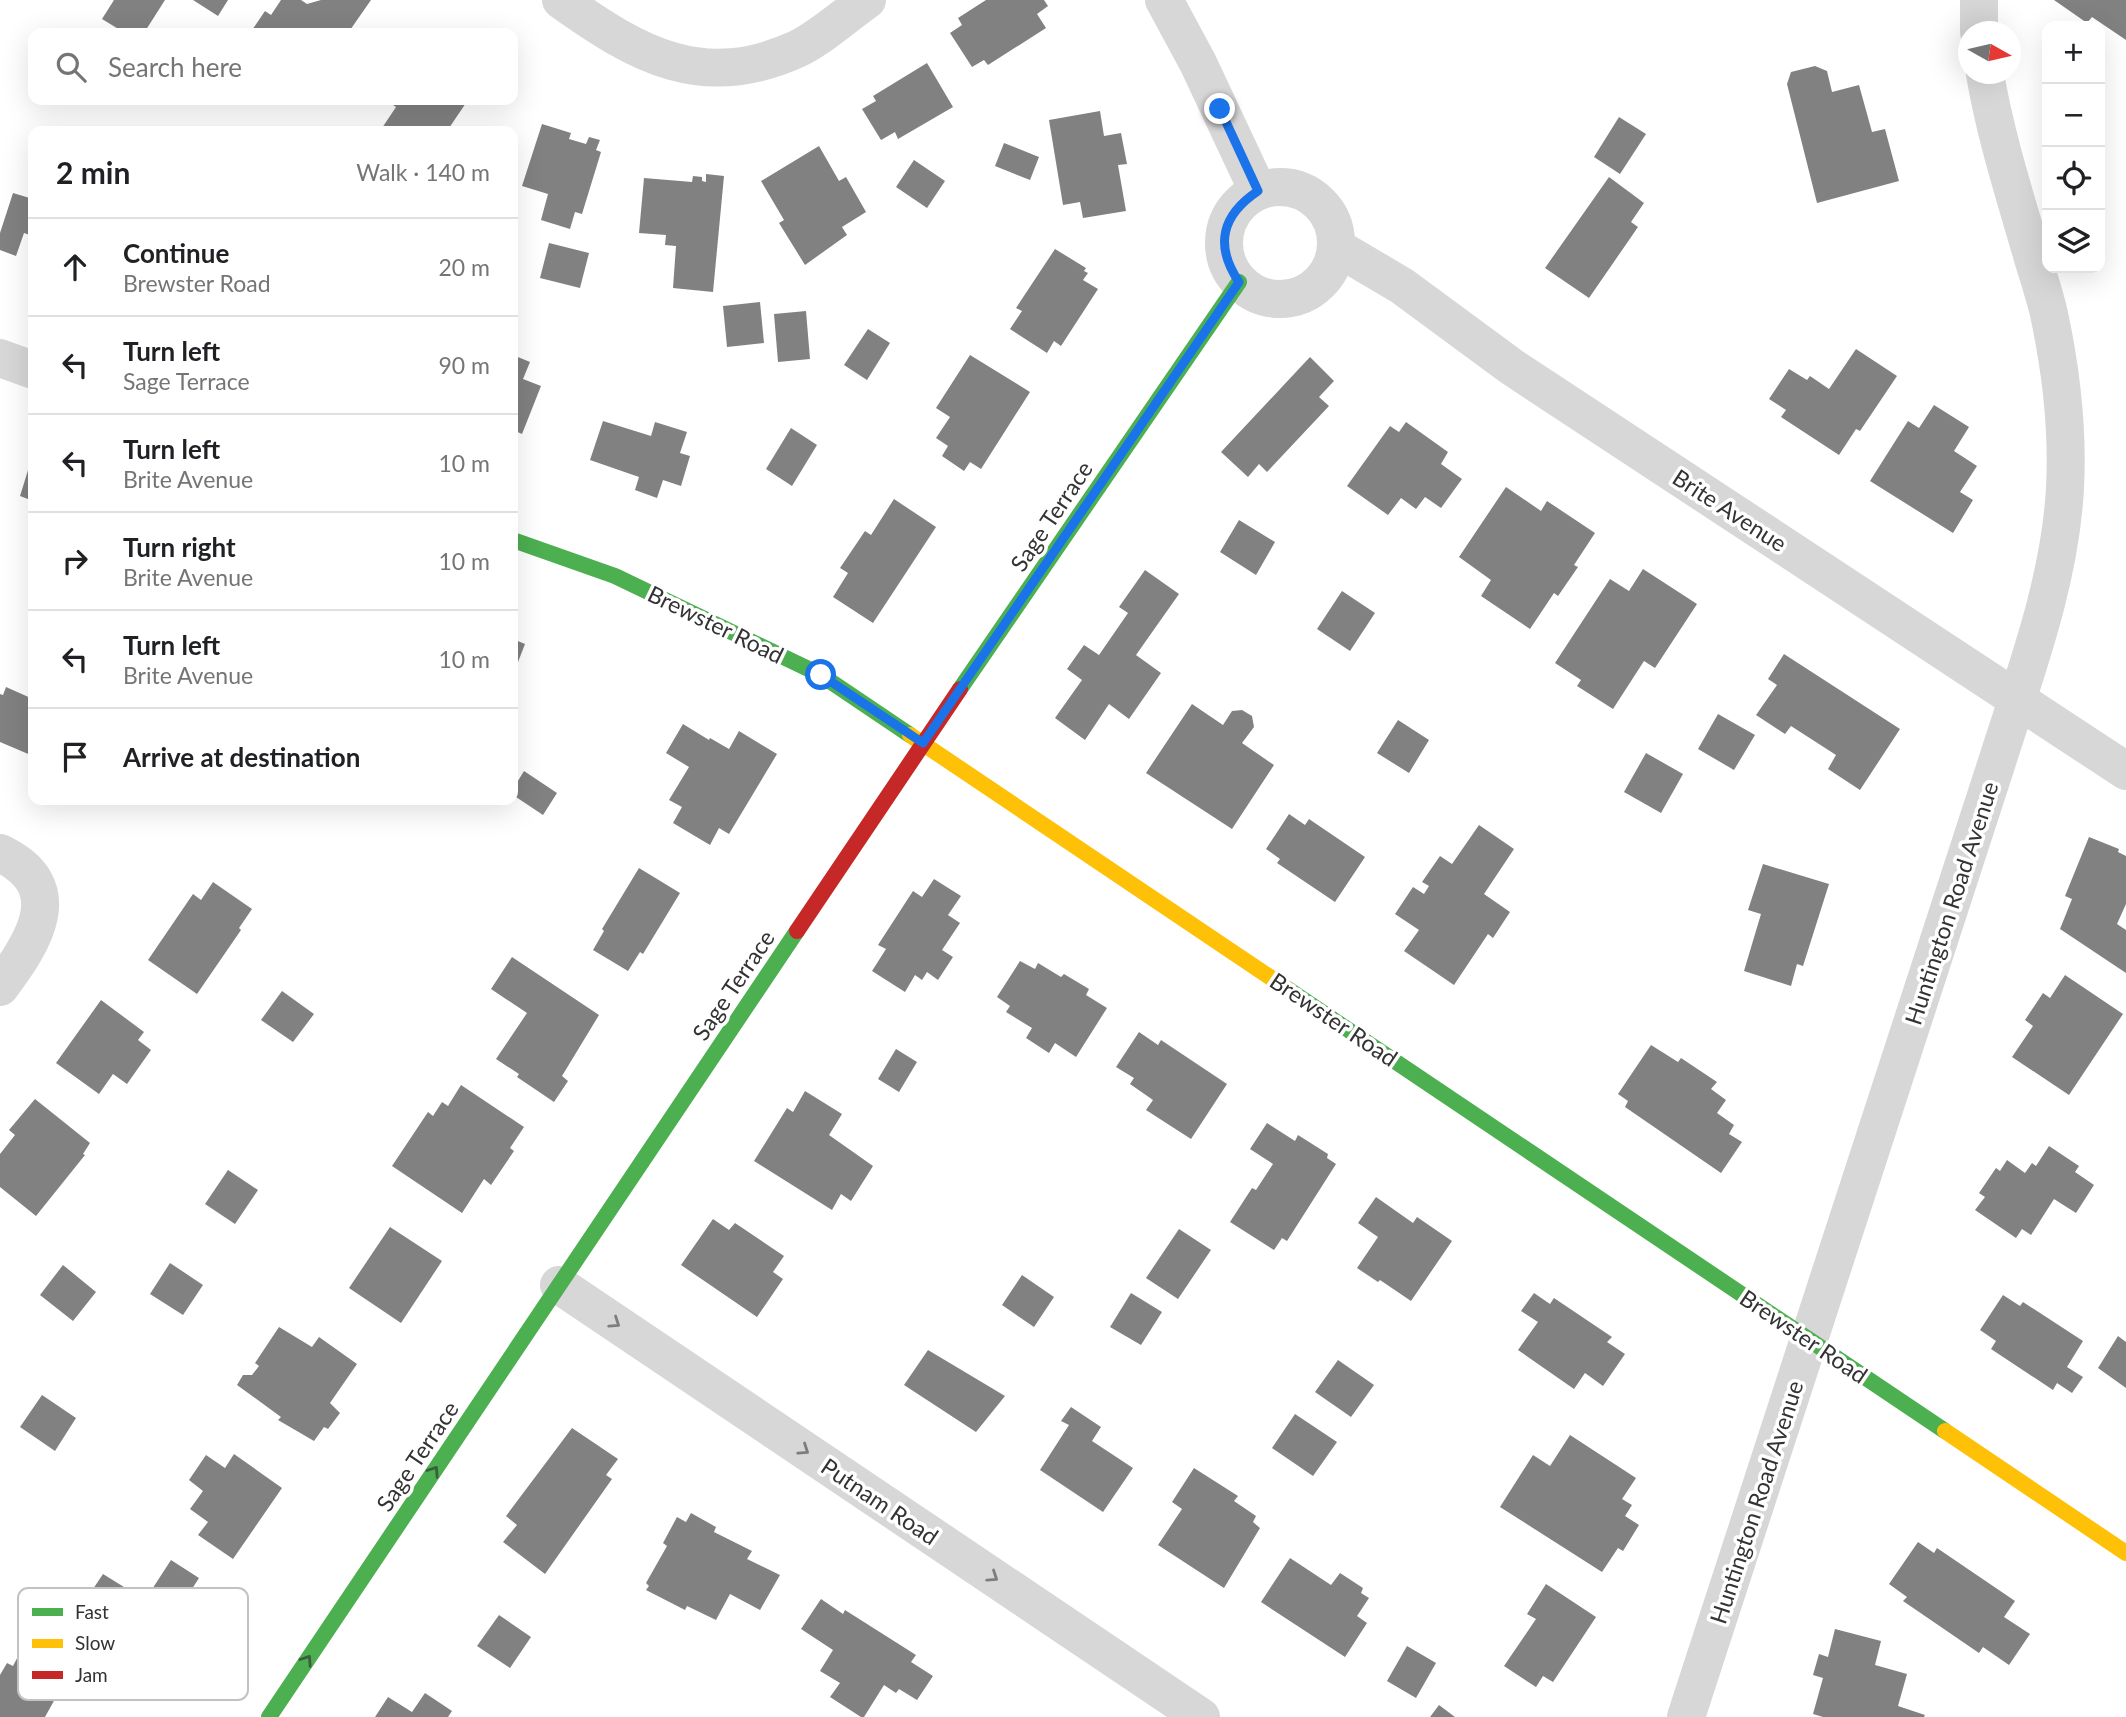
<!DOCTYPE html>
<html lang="en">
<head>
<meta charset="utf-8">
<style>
  body { margin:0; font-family:Lato,sans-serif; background:#f2f2f2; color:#202124 }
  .controls { position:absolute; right:21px; top:21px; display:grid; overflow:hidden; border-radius:14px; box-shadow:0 7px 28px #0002 }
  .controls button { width:63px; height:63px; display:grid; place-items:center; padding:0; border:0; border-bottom:2px solid #e0e0e0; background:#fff; color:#202124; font:35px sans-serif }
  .compass { position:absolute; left:1958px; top:21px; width:63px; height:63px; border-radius:50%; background:#fff; box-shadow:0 7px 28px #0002; rotate:98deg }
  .stop { position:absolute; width:21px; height:21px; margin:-16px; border:5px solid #1a73e8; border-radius:50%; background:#fff }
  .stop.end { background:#1a73e8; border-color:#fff; box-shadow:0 2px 7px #0008 }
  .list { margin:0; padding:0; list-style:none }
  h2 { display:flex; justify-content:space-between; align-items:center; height:91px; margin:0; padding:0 28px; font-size:30px }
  h2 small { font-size:23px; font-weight:400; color:#757577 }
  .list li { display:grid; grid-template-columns:46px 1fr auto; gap:21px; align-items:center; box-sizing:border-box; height:98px; padding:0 28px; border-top:2px solid #e0e0e0 }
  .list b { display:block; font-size:26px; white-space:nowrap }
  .list p { margin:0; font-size:23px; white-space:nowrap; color:#757577 }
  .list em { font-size:23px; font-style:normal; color:#757577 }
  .icon { flex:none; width:38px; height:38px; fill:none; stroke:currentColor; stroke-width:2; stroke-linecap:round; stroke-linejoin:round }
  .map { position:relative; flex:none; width:2126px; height:1717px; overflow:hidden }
  .search { position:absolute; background:#fff; box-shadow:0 7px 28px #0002; left:28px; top:28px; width:490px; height:77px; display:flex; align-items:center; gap:18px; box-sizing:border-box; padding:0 24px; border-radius:14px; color:#757577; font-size:26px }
  .panel { position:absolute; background:#fff; box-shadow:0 7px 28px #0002; left:28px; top:126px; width:490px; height:679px; border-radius:14px }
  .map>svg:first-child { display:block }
</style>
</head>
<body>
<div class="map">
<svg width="2126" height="1717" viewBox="0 0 2126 1717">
  <rect width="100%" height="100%" fill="#fff"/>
  <g fill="#818181">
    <path d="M114,0H165L144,33H125L102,19Z"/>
    <path d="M193,0H228L218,16Z"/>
    <path d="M281,0H301L307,4L321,0H371L348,33H250L265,11L271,15Z"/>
    <path d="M986,0H1044L1048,6L1037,14L1046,28L988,65L984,60L972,67L950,33L962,25L958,18Z"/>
    <path d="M2054,0H2126V40L2092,17L2087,23Z"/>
    <path d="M927,63L953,107L898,139L895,132L881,140L862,109L876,101L873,96Z"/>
    <path d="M1815,66L1827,71L1832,92L1859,85L1872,132L1885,129L1899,181L1817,203L1787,84L1791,72Z"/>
    <path d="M386,100H468L447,131H441L436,128L433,131H380L396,107Z"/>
    <path d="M1100,111L1104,136L1121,133L1127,164L1118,165L1126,211L1083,218L1080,202L1063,205L1049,120Z"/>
    <path d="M1619,117L1646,134L1620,174L1594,157Z"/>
    <path d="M542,124L571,133L569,139L586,144L589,137L600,140L596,150L601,152L582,214L575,212L570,229L541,220L548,194L522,186Z"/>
    <path d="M1004,143L1039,157L1030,180L995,166Z"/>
    <path d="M819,146L839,181L846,177L866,212L842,227L847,235L805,265L779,223L784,220L761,181Z"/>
    <path d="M914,160L945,181L927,208L896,187Z"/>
    <path d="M706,174L724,176L713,292L673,288L676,246L665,245L666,235L639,233L644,178L692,182L693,176L702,177V181L706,182Z"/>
    <path d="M1609,177L1644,203L1631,222L1638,227L1589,298L1545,268Z"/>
    <path d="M13,193L33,199V236L24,233L16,256L0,250V233Z"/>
    <path d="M549,243L589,253L580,288L540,278Z"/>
    <path d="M1055,249L1086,268L1084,271L1088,273L1083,280L1098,289L1061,346L1054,341L1047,353L1010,329L1022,311L1016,308Z"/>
    <path d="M760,302L764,343L727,347L723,306Z"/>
    <path d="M806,311L810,359L778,362L774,314Z"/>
    <path d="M868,329L890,343L867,380L844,365Z"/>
    <path d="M1856,349L1897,376L1860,431L1856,429L1839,455L1781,417L1786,410L1769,399L1789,369L1807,380L1810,376L1829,389Z"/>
    <path d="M513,355L530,362L523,379L541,386L522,434L513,430Z"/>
    <path d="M970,355L1030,392L981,469L970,462L964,471L942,456L948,446L936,438L950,417L936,408Z"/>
    <path d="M1310,357L1334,381L1319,397L1329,406L1267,472L1259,464L1248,477L1221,452Z"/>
    <path d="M1934,405L1969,427L1954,451L1977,466L1960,492L1973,500L1953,533L1870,481L1908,421L1919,428Z"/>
    <path d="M603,421L651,436L655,422L687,432L680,453L690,456L681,486L663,480L657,498L635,490L639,477L590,460Z"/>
    <path d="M1406,422L1448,452L1441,464L1462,479L1441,508L1425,497L1416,509L1401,498L1388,515L1347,486L1390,426L1399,432Z"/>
    <path d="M791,428L817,445L792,486L766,469Z"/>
    <path d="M29,467L33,469V501L20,496Z"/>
    <path d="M1506,487L1541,511L1547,501L1595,533L1574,565L1578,567L1558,596L1554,593L1530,629L1481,596L1491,580L1459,557Z"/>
    <path d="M894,499L936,527L873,623L833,597L848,573L840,568L865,531L871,535Z"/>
    <path d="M1239,520L1275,542L1256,575L1220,552Z"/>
    <path d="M1643,569L1697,604L1655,668L1644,661L1613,709L1577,686L1581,680L1555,663L1610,579L1629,591Z"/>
    <path d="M1145,570L1179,594L1136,655L1161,673L1129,719L1109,704L1085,740L1055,718L1082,680L1067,669L1084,645L1099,655L1128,613L1119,607Z"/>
    <path d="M1342,591L1375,613L1350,651L1317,629Z"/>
    <path d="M513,639L525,644L513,675Z"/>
    <path d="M1784,654L1900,729L1860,790L1828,769L1836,755L1791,726L1785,734L1756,715L1777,685L1768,679Z"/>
    <path d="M6,687L33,699V756L0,742V694L3,695Z"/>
    <path d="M1192,704L1223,725L1232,711L1242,710L1252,716L1254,727L1242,743L1274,765L1232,829L1146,773Z"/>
    <path d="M1718,714L1755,735L1734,770L1698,749Z"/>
    <path d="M1398,720L1429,740L1409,773L1377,753Z"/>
    <path d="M683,724L709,740L710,738L729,749L739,731L777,754L729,834L719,828L710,845L673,823L682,807L669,800L689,767L666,753Z"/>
    <path d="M1646,753L1683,774L1661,813L1624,792Z"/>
    <path d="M524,771L557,793L543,815L513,795V789Z"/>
    <path d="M1289,814L1305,825L1309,819L1365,857L1335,902L1277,863L1280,859L1266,849Z"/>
    <path d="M1479,825L1514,849L1484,894L1510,912L1493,938L1488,934L1454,985L1404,951L1419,930L1395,914L1413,887L1424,894L1429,886L1422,882L1440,856L1452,864Z"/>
    <path d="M2089,837L2119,849L2118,852L2126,856V904L2117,924L2126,930V973L2060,929L2072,899L2065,896Z"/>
    <path d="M1763,864L1829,884L1803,966L1797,964L1791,986L1744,971L1761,914L1748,910Z"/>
    <path d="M639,868L680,893L643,954L640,952L628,971L593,950L604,931L602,929Z"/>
    <path d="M934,879L961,896L948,915L960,923L942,950L953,957L938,980L927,972L922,980L915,975L905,992L872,971L886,949L878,945L913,891L922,897Z"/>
    <path d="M213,882L252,909L239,928L241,930L197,994L148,960L193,894L201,900Z"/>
    <path d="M512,957L599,1015L562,1076L568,1081L554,1102L517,1077L519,1074L496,1059L527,1013L491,989Z"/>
    <path d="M1020,961L1035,969L1038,963L1061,977L1064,974L1089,989L1086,995L1107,1008L1076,1057L1055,1043L1049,1053L1026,1038L1032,1028L1006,1012L1010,1006L997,997Z"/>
    <path d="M2065,975L2123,1014L2069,1095L2012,1057L2033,1026L2025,1020L2043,993L2050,998Z"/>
    <path d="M282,991L314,1014L293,1042L261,1020Z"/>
    <path d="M101,1000L144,1032L138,1040L151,1050L127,1084L113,1074L99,1094L56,1063Z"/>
    <path d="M1139,1032L1158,1045L1161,1040L1227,1084L1191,1139L1146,1110L1153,1100L1130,1084L1134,1078L1116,1067Z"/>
    <path d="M1651,1045L1678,1062L1681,1058L1717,1082L1711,1089L1726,1100L1717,1113L1734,1125L1729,1134L1742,1142L1721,1173L1625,1107L1628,1101L1618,1094Z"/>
    <path d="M896,1049L917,1062L899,1092L878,1079Z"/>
    <path d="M461,1085L524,1127L510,1148L514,1151L491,1185L484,1179L462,1213L392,1166L428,1112L433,1116L442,1102L448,1106Z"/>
    <path d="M805,1091L842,1114L829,1135L873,1166L851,1201L841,1194L832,1210L754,1161L787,1108L793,1112Z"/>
    <path d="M35,1099L90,1143L83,1154L85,1155L36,1216L0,1187V1154L15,1135L9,1130Z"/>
    <path d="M1267,1123L1295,1141L1298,1135L1328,1154L1327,1158L1336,1164L1287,1241L1282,1238L1274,1250L1230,1222L1252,1188L1256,1190L1273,1164L1250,1149Z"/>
    <path d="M2049,1146L2079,1166L2075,1172L2094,1185L2076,1213L2054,1199L2031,1235L2022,1229L2016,1238L1975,1210L1985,1197L1979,1193L1996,1168L2000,1171L2007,1160L2025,1173L2032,1163L2036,1166Z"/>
    <path d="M228,1170L258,1190L235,1224L205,1204Z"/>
    <path d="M1376,1197L1413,1223L1417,1217L1452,1241L1411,1301L1380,1280L1378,1282L1357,1268L1378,1237L1358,1223Z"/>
    <path d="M713,1219L729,1230L735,1223L784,1256L773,1272L783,1279L757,1317L681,1265Z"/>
    <path d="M390,1227L442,1261L401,1323L349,1288Z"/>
    <path d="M1179,1229L1211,1250L1178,1299L1146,1278Z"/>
    <path d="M170,1263L203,1285L183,1315L150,1294Z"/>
    <path d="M63,1265L96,1292L73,1321L40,1295Z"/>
    <path d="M1022,1275L1054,1297L1034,1327L1002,1305Z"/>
    <path d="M1131,1293L1162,1312L1141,1345L1110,1327Z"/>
    <path d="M1534,1293L1550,1304L1554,1298L1612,1337L1607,1342L1625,1354L1603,1386L1585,1373L1574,1389L1518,1350L1538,1322L1521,1311Z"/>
    <path d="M2003,1295L2020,1306L2023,1302L2083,1341L2067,1367L2083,1377L2072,1393L2057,1383L2053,1390L1991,1349L1996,1341L1980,1330Z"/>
    <path d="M279,1327L312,1347L319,1337L357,1364L330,1403L340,1413L328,1429L324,1427L314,1441L278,1420L281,1417L237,1385L243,1375H252L259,1366L255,1363Z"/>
    <path d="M2118,1336L2126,1342V1388L2098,1368Z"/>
    <path d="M928,1350L1005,1396L976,1432L904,1385Z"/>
    <path d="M1338,1360L1374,1385L1351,1417L1315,1392Z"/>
    <path d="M42,1395L76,1418L55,1451L20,1427Z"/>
    <path d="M1071,1407L1101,1427L1092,1441L1133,1468L1103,1512L1040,1470L1069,1425L1061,1421Z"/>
    <path d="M1295,1414L1337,1442L1313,1476L1272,1448Z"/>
    <path d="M572,1428L618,1459L606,1475L612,1479L545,1574L503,1542L517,1525L506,1516Z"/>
    <path d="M1570,1435L1636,1478L1622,1499L1632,1505L1625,1516L1639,1525L1623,1551L1618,1548L1602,1572L1500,1507L1533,1455L1550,1466Z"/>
    <path d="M234,1454L282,1488L233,1559L198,1535L208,1522L190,1509L203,1491L189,1480L206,1455L225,1468Z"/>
    <path d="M1194,1468L1238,1496L1234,1501L1256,1516L1253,1522L1260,1528L1224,1588L1158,1545L1182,1509L1172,1502Z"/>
    <path d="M691,1513L716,1527L714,1532L752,1551L747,1559L780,1575L760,1610L730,1594L716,1620L687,1606L685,1610L646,1590L649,1586L646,1583L667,1546L663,1543L677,1517L686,1522Z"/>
    <path d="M1918,1542L1934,1553L1937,1548L2015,1601L2004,1617L2030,1634L2009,1665L1983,1647L1979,1653L1903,1601L1907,1597L1889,1584Z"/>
    <path d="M1290,1558L1331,1585L1340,1573L1363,1588L1361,1593L1369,1598L1357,1616L1367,1623L1345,1657L1261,1602Z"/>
    <path d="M171,1560L199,1578L181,1606L190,1611L166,1649L159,1645L151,1659L119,1640L116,1645L62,1611L77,1588L89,1595L103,1574L145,1600Z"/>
    <path d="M1546,1584L1596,1617L1553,1682L1543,1676L1536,1687L1504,1666L1536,1619L1527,1614Z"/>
    <path d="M821,1599L843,1614L845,1610L916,1655L911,1662L933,1676L917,1700L899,1689L896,1693L884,1685L864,1717H861L830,1697L840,1683L820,1671L833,1650L801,1629Z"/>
    <path d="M499,1615L531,1637L510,1668L477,1646Z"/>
    <path d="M1835,1629L1881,1641L1875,1665L1907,1674L1898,1706L1925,1715L1924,1717H1823L1813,1714L1823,1678L1813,1675L1819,1654L1828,1657Z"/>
    <path d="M28,1637L75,1663L45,1717H0V1675L7,1663L13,1666Z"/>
    <path d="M1407,1646L1436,1663L1416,1698L1387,1681Z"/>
    <path d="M425,1693L452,1711L448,1717H375L388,1697L412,1712Z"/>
    <path d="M1439,1705L1455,1717H1430Z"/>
  </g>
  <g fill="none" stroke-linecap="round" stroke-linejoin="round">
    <g stroke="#d7d7d7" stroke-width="38">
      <path d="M561,0C638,55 703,92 797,49C819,39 847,14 867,0"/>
      <path d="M1164,0L1198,63L1258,191"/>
      <path d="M1979,0V32"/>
      <circle cx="1280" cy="243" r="56"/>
      <path d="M1336,247L1402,286L1512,367L2126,771"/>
      <path d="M0,358L33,370"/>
      <path d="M0,853C70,886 34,942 0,987"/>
      <path d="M559,1285L1201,1717"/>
      <path d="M1686,1717L1996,765C2024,676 2060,583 2065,488C2068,430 2061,370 2049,314C2044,292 2036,270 2030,248C2013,190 1995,133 1985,74"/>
    </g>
    <g stroke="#4caf50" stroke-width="16">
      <path d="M513,540L615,576L821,675L910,735"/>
      <path d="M960,689L1239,282"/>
      <path d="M1286,988L1945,1431"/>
      <path d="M269,1717L797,931"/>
    </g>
    <g stroke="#ffc107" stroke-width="16">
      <path d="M910,735L1286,988"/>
      <path d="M1945,1431L2126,1553"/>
    </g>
    <path stroke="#c62828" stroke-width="16" d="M797,931L960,689"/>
  </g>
  <defs><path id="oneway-chevron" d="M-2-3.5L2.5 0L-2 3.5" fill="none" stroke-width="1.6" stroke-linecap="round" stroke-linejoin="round" transform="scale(1.75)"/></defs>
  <g stroke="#7d7d7d">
    <use href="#oneway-chevron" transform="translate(615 1323) rotate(34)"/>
    <use href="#oneway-chevron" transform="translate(804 1450) rotate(34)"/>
    <use href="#oneway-chevron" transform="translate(993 1577) rotate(34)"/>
  </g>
  <g stroke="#3c5e3d">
    <use href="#oneway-chevron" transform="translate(434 1471) rotate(-56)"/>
    <use href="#oneway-chevron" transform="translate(307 1660) rotate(-56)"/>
  </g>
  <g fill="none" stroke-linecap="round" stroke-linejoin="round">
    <path stroke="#1a73e8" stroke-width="9" d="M821,675L923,743L1239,282C1214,245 1222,215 1258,191L1220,109"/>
  </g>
  <g text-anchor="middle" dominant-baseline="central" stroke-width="7" stroke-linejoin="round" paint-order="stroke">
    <g font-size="23" fill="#333" stroke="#fff">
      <text transform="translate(1730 510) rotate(33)">Brite Avenue</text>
      <text transform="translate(1051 516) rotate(-56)">Sage Terrace</text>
      <text transform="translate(716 624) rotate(26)">Brewster Road</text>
      <text transform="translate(1951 903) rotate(-72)">Huntington Road Avenue</text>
      <text transform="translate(733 985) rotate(-56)">Sage Terrace</text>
      <text transform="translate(1334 1019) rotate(34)">Brewster Road</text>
      <text transform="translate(1804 1336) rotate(34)">Brewster Road</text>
      <text transform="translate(417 1456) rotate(-56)">Sage Terrace</text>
      <text transform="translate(880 1501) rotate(34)">Putnam Road</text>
      <text transform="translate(1756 1502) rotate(-72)">Huntington Road Avenue</text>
    </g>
  </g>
  <rect x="18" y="1588" width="230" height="112" rx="10" fill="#fff" stroke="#c2c2c2" stroke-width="2"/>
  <rect x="32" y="1608" width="31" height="8" fill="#4caf50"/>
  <rect x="32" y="1639" width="31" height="9" fill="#ffc107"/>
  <rect x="32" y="1671" width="31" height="8" fill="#c62828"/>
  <g font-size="19" fill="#333">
    <text x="75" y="1619">Fast</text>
    <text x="75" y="1650">Slow</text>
    <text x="75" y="1682">Jam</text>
  </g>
</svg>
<div class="controls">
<button>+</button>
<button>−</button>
<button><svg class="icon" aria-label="locate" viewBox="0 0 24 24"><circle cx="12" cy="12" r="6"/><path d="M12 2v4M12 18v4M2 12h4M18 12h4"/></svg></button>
<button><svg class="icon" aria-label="layers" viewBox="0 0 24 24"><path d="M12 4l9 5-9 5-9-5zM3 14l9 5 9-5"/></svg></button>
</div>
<svg class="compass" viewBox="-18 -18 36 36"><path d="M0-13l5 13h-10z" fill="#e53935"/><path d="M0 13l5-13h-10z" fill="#757577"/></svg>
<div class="stop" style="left:821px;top:675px"></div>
<div class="stop end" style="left:1220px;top:109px"></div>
<div class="search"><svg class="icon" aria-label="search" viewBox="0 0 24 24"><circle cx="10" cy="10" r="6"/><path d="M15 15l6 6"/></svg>Search here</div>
<section class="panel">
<h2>2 min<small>Walk · 140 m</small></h2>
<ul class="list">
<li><svg class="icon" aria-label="ahead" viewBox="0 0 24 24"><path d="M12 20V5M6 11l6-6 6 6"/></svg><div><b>Continue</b><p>Brewster Road</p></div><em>20 m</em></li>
<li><svg class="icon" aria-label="left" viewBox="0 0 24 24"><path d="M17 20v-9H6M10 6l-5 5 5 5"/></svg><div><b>Turn left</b><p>Sage Terrace</p></div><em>90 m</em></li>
<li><svg class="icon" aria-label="left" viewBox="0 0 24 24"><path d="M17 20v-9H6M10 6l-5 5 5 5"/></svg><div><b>Turn left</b><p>Brite Avenue</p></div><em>10 m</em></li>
<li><svg class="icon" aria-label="right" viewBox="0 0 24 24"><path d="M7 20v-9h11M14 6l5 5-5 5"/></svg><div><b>Turn right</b><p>Brite Avenue</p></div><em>10 m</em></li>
<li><svg class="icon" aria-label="left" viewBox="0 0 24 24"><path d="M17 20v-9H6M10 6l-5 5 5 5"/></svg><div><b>Turn left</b><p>Brite Avenue</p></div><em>10 m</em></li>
<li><svg class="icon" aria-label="arrive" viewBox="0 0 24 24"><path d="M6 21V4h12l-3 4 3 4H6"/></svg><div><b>Arrive at destination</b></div></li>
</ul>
</section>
</div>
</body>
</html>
